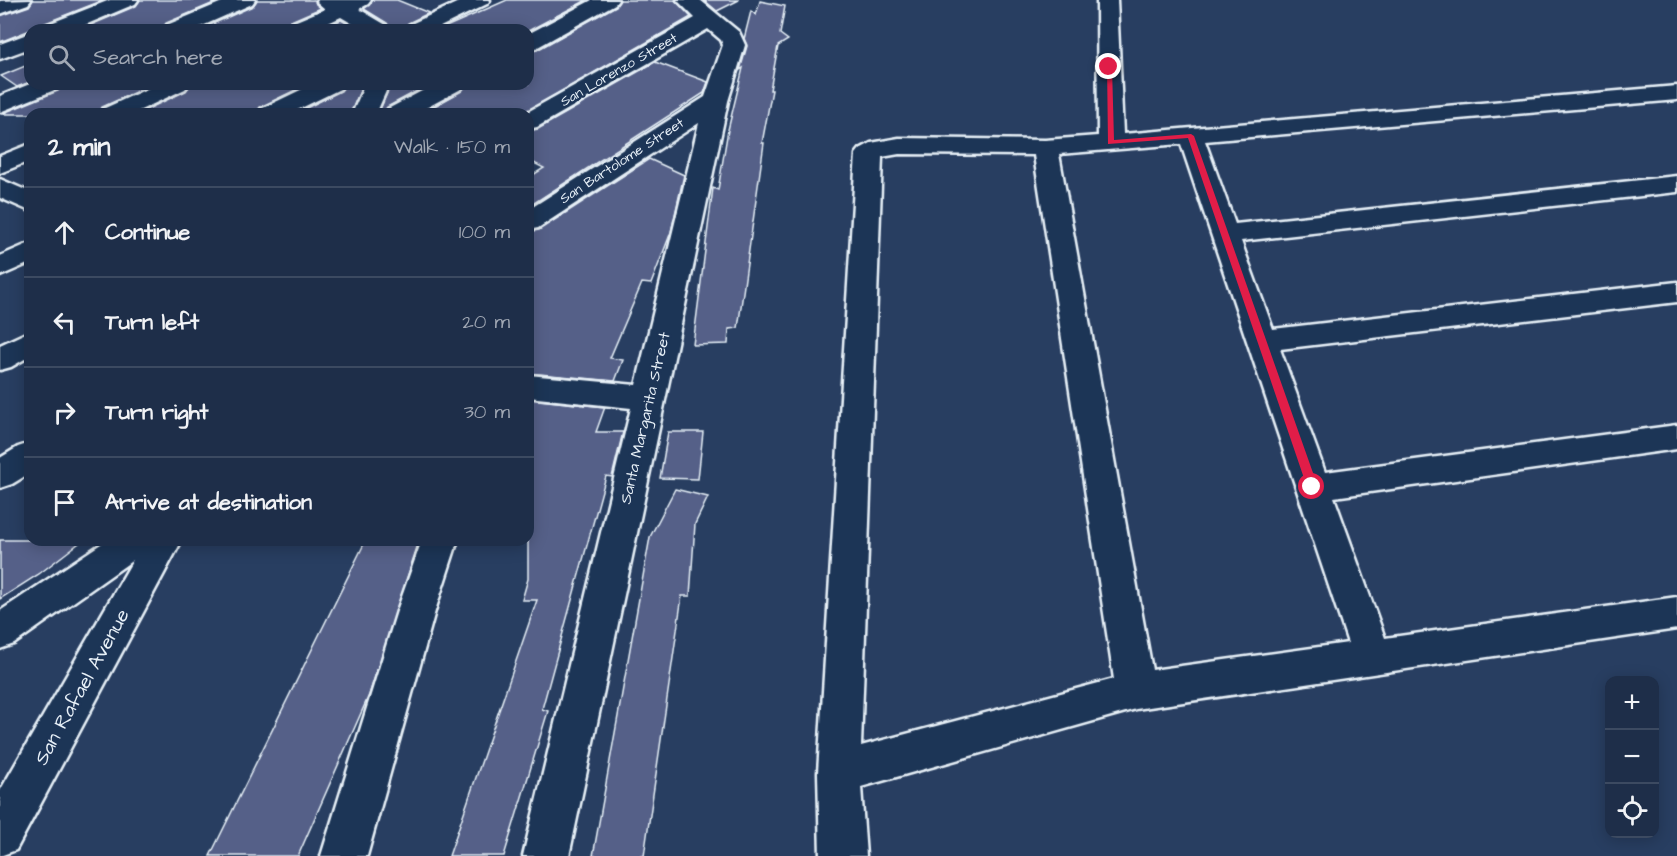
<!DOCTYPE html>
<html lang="en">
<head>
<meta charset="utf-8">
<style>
  body { margin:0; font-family:"Architects Daughter",sans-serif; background:#2b3a53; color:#f1f3f6 }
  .controls { position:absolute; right:18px; bottom:18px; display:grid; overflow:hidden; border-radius:12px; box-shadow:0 3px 15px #0003 }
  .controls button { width:54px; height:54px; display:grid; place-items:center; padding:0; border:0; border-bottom:2px solid #3c4a61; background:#1e2e49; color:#f1f3f6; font:30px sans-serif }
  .stop { position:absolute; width:18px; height:18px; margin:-14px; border:4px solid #e11d48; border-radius:50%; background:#fff }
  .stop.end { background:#e11d48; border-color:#fff; box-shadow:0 2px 6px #0008 }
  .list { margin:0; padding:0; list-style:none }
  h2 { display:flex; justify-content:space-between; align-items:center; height:78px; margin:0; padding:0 24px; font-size:26px }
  h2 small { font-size:20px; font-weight:400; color:#a1a8b4 }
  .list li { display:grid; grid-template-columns:39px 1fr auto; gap:18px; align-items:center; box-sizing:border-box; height:90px; padding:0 24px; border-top:2px solid #3c4a61 }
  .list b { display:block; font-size:22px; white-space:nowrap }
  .list em { font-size:20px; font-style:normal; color:#a1a8b4 }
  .icon { flex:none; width:33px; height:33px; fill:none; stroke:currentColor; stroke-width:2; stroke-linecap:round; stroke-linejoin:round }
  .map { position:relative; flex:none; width:1677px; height:856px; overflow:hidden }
  .search { position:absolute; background:#1e2e49; box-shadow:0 3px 15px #0003; left:24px; top:24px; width:510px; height:66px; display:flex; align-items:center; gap:15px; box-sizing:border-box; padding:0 21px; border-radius:18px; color:#a1a8b4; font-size:22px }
  .panel { position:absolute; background:#1e2e49; box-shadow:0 3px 15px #0003; left:24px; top:108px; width:510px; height:438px; border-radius:18px }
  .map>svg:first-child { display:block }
</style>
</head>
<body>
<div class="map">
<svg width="1677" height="856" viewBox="0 0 1677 856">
  <rect width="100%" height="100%" fill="#283e61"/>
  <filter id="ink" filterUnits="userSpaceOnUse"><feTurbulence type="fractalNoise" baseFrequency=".0167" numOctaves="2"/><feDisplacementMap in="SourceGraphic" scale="12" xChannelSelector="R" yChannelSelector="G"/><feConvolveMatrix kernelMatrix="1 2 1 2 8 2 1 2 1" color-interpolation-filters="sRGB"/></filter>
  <g filter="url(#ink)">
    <g fill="#546088" stroke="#e8f1f8" stroke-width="1.5">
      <path d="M33,0H104L45,23L41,30H30L0,42V16L29,6Z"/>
      <path d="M140,0H221L166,23L162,30H79L136,6Z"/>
      <path d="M257,0H315L316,4L321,8L286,23L282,30H199L253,6Z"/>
      <path d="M373,0H397L429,13L408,23L404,30H391L387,23L364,9Z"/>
      <path d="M507,0H587L528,31L439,30Z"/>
      <path d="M620,0H675L691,17L522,114H420L462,91L467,84H528V52L537,50L616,6Z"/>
      <path d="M704,0H739L717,11Z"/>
      <path d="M760,1L785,6L780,34L788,40L778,46L770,90H772L762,143H764L738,328L729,329L728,344L693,345L713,188L718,190L728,130L743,68L740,70L747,46L744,39L751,11L756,15Z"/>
      <path d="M341,20L359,30H318Z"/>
      <path d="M655,62L708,82L704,93L528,207V178L544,168L528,160V131L538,129Z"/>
      <path d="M30,64V82L17,87L1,76Z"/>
      <path d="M63,84H153L102,107L98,114H1L58,91Z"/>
      <path d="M191,84H308L260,107L256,114H137L186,91Z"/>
      <path d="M346,84H363L350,114H294L341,91Z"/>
      <path d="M391,84H430L387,107L383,114H378Z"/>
      <path d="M649,159L684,175L671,232L651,284L642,283L610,358L623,360L615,381L528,373V232L539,230Z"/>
      <path d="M528,399L605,407L596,432H623L612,477L606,476L542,709L548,711L504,856H449L537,600H522L528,579Z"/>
      <path d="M668,432H703L698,479L660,478Z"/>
      <path d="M675,489L708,497L695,524L690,596H682L644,856H593L650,537Z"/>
      <path d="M0,540H83L39,574L0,599Z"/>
      <path d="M366,540L419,541L369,695L298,856H210Z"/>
    </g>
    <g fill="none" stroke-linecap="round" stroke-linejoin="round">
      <defs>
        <g id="minor">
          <path d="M31,0L28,4L0,14V1Z"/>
          <path d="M110,0H138L135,4L73,30H43L46,25Z"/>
          <path d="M227,0H255L252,4L193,30H164L167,25Z"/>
          <path d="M318,0H371L368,4L359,9L386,25L389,30H363L341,17L313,30H284L287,25L325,9L317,2Z"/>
          <path d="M463,0H490L487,4L434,30H406L409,25Z"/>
          <path d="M592,0H618L615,4L536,48L528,50V34Z"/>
          <path d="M677,0H700L739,32L745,45L728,101L569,856H523L631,408L528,397V375L636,385L699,123L538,228L528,230V210L705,97L723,45L721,40L708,29L537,127L528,129V114H524L695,18Z"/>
          <path d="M1097,0H1117L1123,134L1677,86V100L1205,141L1235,224L1677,176V192L1241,241L1273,329L1677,282V302L1280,349L1325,472L1677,425V449L1334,497L1385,638L1677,597V629L1136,709L861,787L866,856H820L818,773L856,154L860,149L871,143L899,138L1045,140L1098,136ZM1181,144L1348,643L1152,670L1059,154ZM899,154L1034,155L1114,679L861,746L882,157Z"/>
          <path d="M30,33V48L0,59V44Z"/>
          <path d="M30,84H61L57,89L0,112V96Z"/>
          <path d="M158,84H189L185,89L132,114H100L103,109Z"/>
          <path d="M313,84H344L340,89L289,114H258L261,109Z"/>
          <path d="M365,84H389L376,114H352Z"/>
          <path d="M435,84H465L461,89L415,114H385L388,109Z"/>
          <path d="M30,144V161L0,173V156Z"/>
          <path d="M0,179L30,192V211L0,198Z"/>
          <path d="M30,243V263L0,276V256Z"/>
          <path d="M30,331V356L11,367L0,370V345Z"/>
          <path d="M30,443V473L12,484L0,488V458L18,447Z"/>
          <path d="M107,540H182L16,850L0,856V791L133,560L14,644L0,649V611Z"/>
          <path d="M422,540H458L435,611L367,856H321L397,611Z"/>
        </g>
      </defs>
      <use href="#minor" stroke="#e8f1f8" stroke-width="5"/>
      <use href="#minor" fill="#1d3557" fill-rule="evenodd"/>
    </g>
  </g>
  <path fill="#e11d48" d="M1107,65L1112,67L1114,140L1191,134L1194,136L1318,487L1316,490H1309L1307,487L1188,138L1108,144Z"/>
  <g text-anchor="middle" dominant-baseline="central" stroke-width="4.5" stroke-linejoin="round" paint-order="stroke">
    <g font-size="14" fill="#e8f1f8" stroke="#1d3557">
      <text transform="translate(619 70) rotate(-30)">San Lorenzo Street</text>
      <text transform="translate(622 161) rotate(-33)">San Bartolome Street</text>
    </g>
    <g font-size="16" fill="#e8f1f8" stroke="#1d3557">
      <text transform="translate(645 418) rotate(-77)">Santa Margarita Street</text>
    </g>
    <g font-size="20" fill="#e8f1f8" stroke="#1d3557">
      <text transform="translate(82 687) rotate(-61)">San Rafael Avenue</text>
    </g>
  </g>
</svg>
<div class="controls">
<button>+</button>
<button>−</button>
<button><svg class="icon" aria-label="locate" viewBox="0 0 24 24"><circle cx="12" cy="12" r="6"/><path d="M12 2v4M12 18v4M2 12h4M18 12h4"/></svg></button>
</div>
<div class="stop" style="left:1312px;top:487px"></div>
<div class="stop end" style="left:1109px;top:67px"></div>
<div class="search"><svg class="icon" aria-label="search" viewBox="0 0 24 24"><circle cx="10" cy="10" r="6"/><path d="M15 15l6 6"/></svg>Search here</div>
<section class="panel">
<h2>2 min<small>Walk · 150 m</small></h2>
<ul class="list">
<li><svg class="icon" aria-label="ahead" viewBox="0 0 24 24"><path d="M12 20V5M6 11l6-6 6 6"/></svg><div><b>Continue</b></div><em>100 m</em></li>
<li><svg class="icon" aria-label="left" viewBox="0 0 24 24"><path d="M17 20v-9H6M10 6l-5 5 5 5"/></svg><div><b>Turn left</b></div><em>20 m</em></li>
<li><svg class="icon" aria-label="right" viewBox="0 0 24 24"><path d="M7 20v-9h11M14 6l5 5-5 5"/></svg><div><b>Turn right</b></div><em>30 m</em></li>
<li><svg class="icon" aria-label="arrive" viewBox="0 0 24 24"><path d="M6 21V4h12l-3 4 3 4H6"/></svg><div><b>Arrive at destination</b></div></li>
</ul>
</section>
</div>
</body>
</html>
